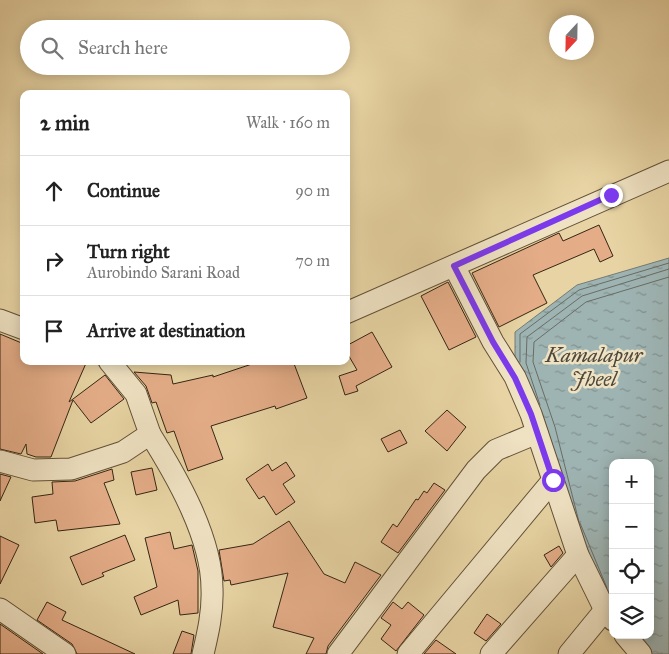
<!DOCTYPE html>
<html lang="en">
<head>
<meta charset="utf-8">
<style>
  body { margin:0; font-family:"IM FELL Great Primer",serif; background:#f6f6f6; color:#222 }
  .controls { position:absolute; right:15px; bottom:15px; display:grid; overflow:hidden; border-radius:10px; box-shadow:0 2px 12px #0003 }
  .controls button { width:45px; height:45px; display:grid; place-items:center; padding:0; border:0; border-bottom:1px solid #e0e0e0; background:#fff; color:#222; font:25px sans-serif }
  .compass { position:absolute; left:549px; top:15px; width:45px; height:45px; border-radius:50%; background:#fff; box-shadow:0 2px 12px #0003; rotate:202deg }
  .stop { position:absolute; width:15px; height:15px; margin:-11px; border:4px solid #7c3aed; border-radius:50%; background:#fff }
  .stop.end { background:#7c3aed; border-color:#fff; box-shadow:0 1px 5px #0008 }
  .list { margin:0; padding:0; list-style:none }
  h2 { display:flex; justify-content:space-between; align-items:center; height:65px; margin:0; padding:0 20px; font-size:21px }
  h2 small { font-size:16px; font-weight:400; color:#767676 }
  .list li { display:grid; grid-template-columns:32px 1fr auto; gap:15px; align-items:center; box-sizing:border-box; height:70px; padding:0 20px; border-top:1px solid #e0e0e0 }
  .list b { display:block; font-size:19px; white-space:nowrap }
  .list p { margin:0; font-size:16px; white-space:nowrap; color:#767676 }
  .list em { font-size:16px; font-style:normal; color:#767676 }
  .icon { flex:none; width:28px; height:28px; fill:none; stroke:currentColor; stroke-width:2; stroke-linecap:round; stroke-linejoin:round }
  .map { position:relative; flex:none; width:669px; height:654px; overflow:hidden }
  .search { position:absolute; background:#fff; box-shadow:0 2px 12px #0003; left:20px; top:20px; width:330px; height:55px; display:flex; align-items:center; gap:12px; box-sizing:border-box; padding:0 18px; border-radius:28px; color:#767676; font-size:19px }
  .panel { position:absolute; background:#fff; box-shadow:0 2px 12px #0003; left:20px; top:90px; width:330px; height:275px; border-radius:10px }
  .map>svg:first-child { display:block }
</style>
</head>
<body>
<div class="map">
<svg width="669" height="654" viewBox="0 0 669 654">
  <defs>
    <pattern id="water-ripples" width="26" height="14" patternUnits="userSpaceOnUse" patternTransform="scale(1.25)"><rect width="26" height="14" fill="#9eb4b3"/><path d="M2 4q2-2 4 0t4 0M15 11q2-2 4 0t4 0" fill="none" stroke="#829290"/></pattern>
  </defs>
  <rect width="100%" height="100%" fill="#e7d3a3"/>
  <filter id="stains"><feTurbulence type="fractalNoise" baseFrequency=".004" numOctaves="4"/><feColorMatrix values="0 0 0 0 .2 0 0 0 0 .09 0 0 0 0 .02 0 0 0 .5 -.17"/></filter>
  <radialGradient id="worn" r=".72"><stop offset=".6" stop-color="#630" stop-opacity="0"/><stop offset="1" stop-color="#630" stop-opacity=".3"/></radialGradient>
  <path fill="url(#water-ripples)" stroke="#747b73" d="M669,258V654H645L626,635H650V463H613V622L515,364V332L577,285Z"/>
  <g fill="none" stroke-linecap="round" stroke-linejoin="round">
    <g stroke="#6a6c63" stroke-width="1">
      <path d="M520,362V334L579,290L669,263"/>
      <path d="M540,405L526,363L527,337L582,296L669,269"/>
      <path d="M579,522L555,427L533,362L534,342L586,302L669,277"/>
      <path d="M580,523L607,588"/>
    </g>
  </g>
  <g fill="#e4ad88" stroke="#352513">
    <path d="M599,225L613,256L600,262L594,249L533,275L547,303L499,327L472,273L559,233L563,241Z"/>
    <path d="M448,282L476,337L449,350L421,296Z"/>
    <path d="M372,332L392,367L356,386L358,391L345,395L339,376L357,370L346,351V346Z"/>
    <path d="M0,334L24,344V361H87L69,402L105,375L124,399L91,423L73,400L51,457H36L27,454L26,444L21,454L0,449Z"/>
    <path d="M261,361H293L307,398L276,409L275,406L211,426L223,459L188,471L174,431L167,433L156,402L152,403L146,386L134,372L171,375L173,384L213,375V377Z"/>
    <path d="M447,410L466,427L447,451L425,431Z"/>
    <path d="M400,430L407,443L388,452L381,439Z"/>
    <path d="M286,462L295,476L283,484L295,502L276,515L264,496L259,499L246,479L268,464L272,471Z"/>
    <path d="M152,468L157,490L136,495L131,472Z"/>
    <path d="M112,469L114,480L104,483L120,524L58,531L56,520L35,523L32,497L53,494L52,482L75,481Z"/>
    <path d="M0,474L11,477L0,501Z"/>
    <path d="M434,483L445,490L398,553L381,542L393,524L397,527L416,499L418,500L424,491L427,493Z"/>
    <path d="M289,521L324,574L345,583L355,562L381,575L328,646L326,654H306L314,638L273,627L288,573L231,585L230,580L224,581L219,550L253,544Z"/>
    <path d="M170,532L174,549L192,545L198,571V613L180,615L178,600L141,615L134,597L157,587L145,538Z"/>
    <path d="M125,535L135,560L102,573L104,576L82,585L70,557Z"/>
    <path d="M0,536L19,545L0,584Z"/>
    <path d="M559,546L563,553L551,567L544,555Z"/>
    <path d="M47,602L66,612L62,620L135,654H77L72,644L37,620Z"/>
    <path d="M393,602L402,609L408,602L424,615L396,651L381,639L391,625L381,618Z"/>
    <path d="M487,614L501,624L486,641L474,633Z"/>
    <path d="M0,624L43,654H0Z"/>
    <path d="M182,631L194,635L191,654H173Z"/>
    <path d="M436,640L456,654H424Z"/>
  </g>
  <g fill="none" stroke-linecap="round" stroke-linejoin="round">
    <defs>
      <g id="minor">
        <path d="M454,266L493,342L515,377L531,414L578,555L605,610L613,620"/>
        <path d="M346,313L669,171"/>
        <path d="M0,320L24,329"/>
        <path d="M150,434C177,477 212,538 212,589C213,611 208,633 203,654"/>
        <path d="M0,461L33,470L71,469L123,452L150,434L136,394L109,361"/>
        <path d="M0,609L65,654"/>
        <path d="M625,635L641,654"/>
        <path d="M338,654L476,470L496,450L537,433"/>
        <path d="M408,654L553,480"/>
        <path d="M491,654L578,555"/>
        <path d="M569,654L605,610"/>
      </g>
    </defs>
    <use href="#minor" stroke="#625037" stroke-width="23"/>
    <use href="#minor" stroke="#efe2c3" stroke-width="21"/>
  </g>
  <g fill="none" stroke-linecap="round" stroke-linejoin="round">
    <path stroke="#7c3aed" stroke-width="6" d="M553,480L531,414L515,378L493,342L454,266L611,195"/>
  </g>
  <g text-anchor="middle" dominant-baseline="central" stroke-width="5" stroke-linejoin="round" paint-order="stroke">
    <g font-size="21" font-style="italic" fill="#4f493b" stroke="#efe2c3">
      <text x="594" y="355">Kamalapur<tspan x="594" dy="24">Jheel</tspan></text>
    </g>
  </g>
  <rect width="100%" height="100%" filter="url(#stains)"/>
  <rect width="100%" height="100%" fill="url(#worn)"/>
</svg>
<div class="controls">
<button>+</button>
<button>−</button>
<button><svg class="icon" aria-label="locate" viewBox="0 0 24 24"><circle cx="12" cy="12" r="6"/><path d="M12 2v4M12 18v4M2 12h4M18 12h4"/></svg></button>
<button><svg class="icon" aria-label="layers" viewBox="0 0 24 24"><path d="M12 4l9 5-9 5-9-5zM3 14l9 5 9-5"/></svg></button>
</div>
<svg class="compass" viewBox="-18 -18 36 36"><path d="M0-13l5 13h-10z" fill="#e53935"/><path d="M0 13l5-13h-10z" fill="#767676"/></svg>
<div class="stop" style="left:553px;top:480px"></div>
<div class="stop end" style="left:611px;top:195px"></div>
<div class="search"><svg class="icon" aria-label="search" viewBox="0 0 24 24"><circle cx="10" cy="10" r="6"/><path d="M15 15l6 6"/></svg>Search here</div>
<section class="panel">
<h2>2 min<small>Walk · 160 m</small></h2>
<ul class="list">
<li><svg class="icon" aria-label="ahead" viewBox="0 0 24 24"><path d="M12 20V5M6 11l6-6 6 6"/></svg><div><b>Continue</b></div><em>90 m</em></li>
<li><svg class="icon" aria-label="right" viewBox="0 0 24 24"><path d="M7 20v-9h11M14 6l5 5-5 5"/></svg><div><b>Turn right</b><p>Aurobindo Sarani Road</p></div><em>70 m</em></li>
<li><svg class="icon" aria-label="arrive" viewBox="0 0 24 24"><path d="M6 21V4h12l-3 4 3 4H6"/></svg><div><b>Arrive at destination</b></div></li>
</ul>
</section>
</div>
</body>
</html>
